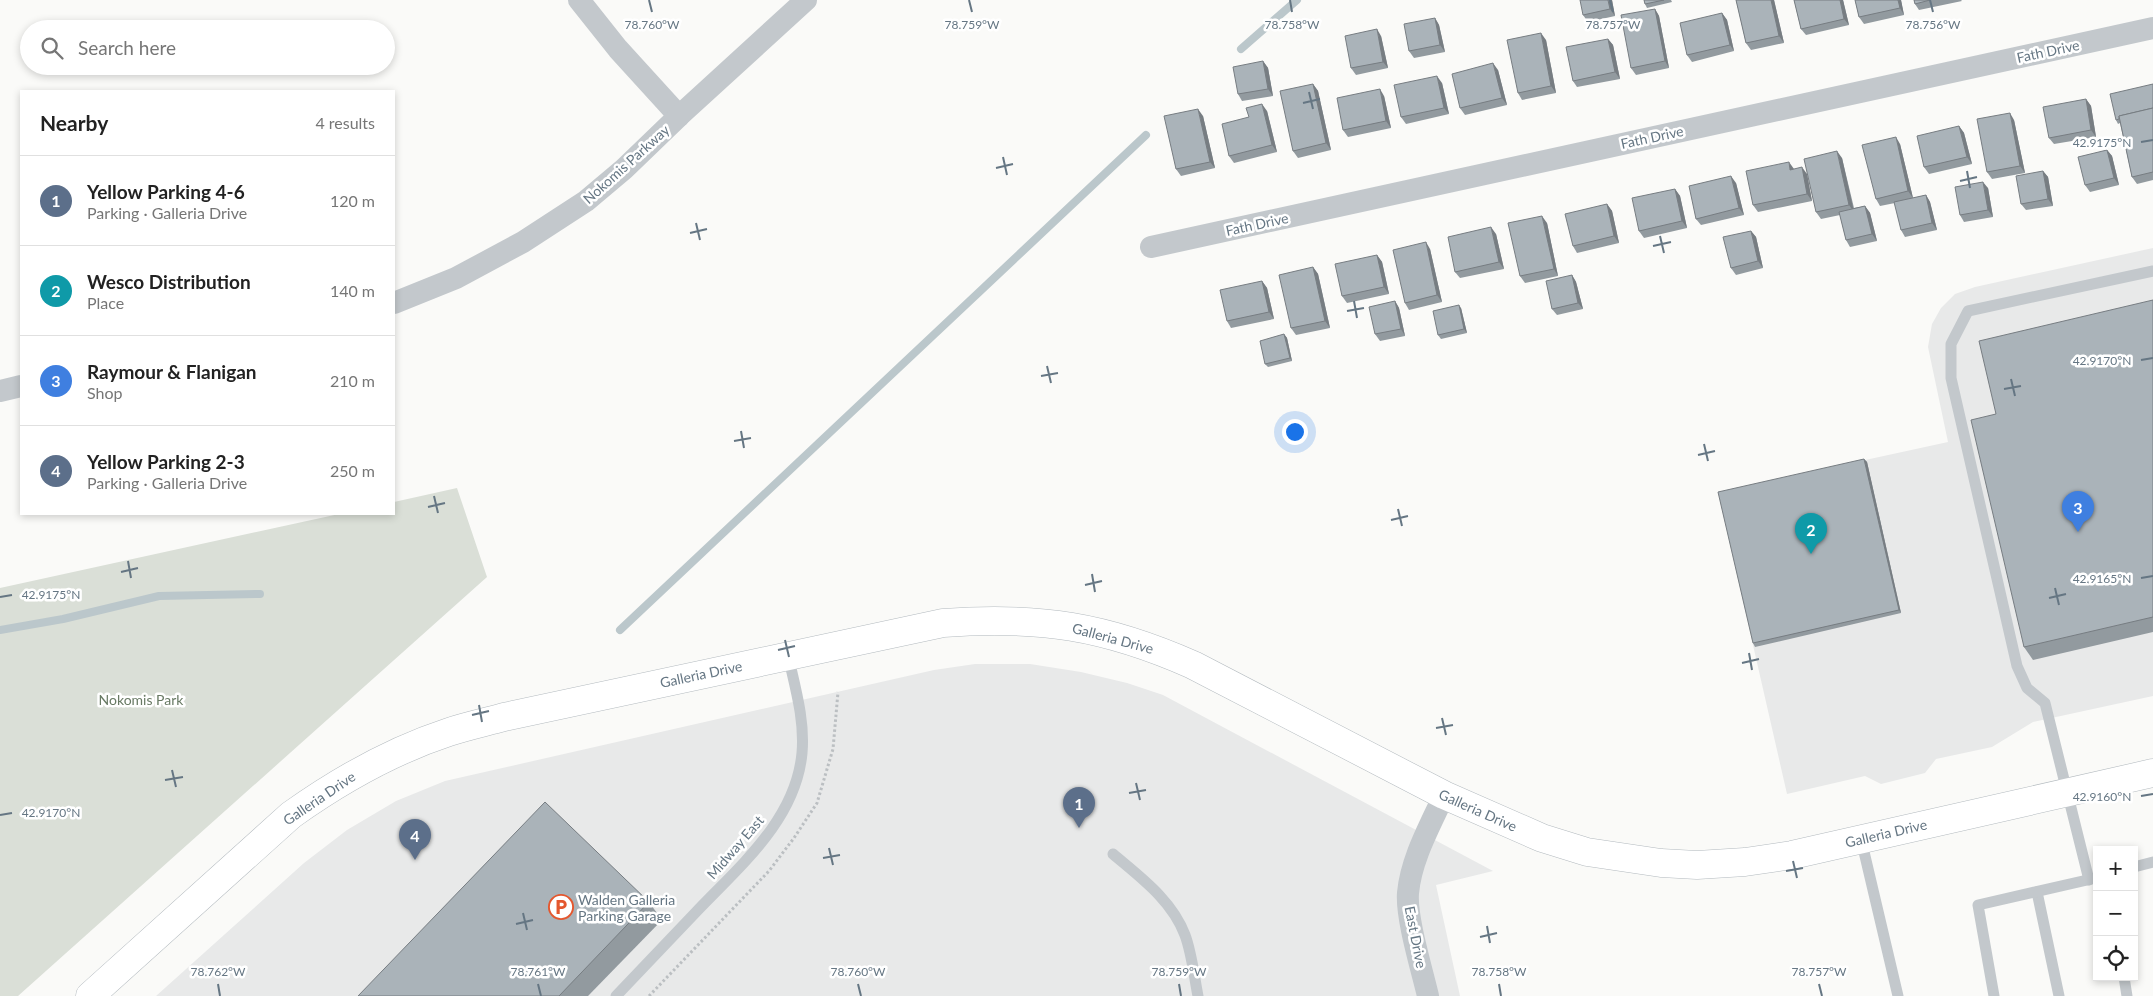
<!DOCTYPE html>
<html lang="en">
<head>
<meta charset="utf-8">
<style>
  body { margin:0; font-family:Lato,sans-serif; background:#f2f2f2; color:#222 }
  .controls { position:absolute; right:15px; bottom:15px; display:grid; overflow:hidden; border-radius:0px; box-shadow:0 2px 8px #0003 }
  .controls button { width:45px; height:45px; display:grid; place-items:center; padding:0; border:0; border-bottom:1px solid #e0e0e0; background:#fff; color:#222; font:25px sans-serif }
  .you { position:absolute; left:1294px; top:431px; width:18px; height:18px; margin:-12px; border:4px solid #fff; border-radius:50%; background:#1a73e8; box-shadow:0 0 0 8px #1a73e833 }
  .badge { display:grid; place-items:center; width:32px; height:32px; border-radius:50%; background:#e4572e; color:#fff; font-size:16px; font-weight:700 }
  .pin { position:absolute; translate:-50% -41px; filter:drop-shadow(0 1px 2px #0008) }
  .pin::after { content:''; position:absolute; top:26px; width:18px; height:15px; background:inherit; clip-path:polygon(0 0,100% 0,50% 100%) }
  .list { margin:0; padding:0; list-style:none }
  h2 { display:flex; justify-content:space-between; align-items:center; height:65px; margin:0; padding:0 20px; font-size:21px }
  h2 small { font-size:16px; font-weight:400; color:#767676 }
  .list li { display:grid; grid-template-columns:32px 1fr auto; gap:15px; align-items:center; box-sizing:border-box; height:90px; padding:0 20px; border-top:1px solid #e0e0e0 }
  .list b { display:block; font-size:19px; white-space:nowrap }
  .list p { margin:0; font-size:16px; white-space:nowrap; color:#767676 }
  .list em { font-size:16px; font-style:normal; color:#767676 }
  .icon { flex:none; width:28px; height:28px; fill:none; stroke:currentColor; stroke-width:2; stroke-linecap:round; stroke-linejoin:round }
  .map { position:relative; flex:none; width:2153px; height:996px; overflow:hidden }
  .search { position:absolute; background:#fff; box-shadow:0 2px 8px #0003; left:20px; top:20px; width:375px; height:55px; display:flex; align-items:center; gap:12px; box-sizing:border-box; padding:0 18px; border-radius:28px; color:#767676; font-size:19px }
  .panel { position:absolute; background:#fff; box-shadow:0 2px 8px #0003; left:20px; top:90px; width:375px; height:425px; border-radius:0px }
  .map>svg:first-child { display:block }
</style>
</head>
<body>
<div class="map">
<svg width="2153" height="996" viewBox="0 0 2153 996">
  <rect width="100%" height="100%" fill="#fafaf8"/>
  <g fill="#e8e9e9">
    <path d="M2153,248V696L2033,722L1992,747L1936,759L1925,773L1881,784L1865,776L1787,794L1718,492L1948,442L1928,347L1932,324L1941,308L1955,294L1975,287Z"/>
    <path d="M975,664H1030L1081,672L1127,683L1163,695L1493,871L1436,885L1460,996H156L304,863L347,830L396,801L445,781L934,670Z"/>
  </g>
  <path fill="#dadfd7" d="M457,488L487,577L18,996H0V588L339,514H394V502Z"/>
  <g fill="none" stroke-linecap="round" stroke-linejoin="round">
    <g stroke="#bbc7cb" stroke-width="8">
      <path d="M1241,49L1297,0"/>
      <path d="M0,630L63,619L159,596L260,594"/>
      <path d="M620,630L1146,135"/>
    </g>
    <defs>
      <path id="secondary" d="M90,996L291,815C340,780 391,751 449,732C467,726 486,722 504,717L943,623C1039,616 1105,626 1193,665L1444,795L1542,838L1587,852L1661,863L1697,865L1745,862L1792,855L2153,773"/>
    </defs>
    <use href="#secondary" stroke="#b3babf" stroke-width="29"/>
    <path stroke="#bbbfc2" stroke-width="3" stroke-dasharray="2.5 2.5" stroke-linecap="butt" d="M649,996L769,871L794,838L817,803L833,749L838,692"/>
    <g stroke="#c3c8cc" stroke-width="11">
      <path d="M1861,839L1898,996"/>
      <path d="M1113,854C1140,877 1172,900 1185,935C1192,954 1194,976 1198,996"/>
      <path d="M2134,867L2153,862"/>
      <path d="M2089,880L2045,703L2027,688L2017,666L1951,378V344L1968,311L2153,271"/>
      <path d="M2037,892L2059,996"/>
      <path d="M2124,977L2127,996"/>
      <path d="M616,996C643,968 670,939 697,911C741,865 796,819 802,753C805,720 795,687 788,655"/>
      <path d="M1994,996L1978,905L2096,878"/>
    </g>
    <g stroke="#c3c8cc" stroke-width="22">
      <path d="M579,0L618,49L679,116"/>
      <path d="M1151,247L2153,28"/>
      <path d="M394,303L456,278L523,242L586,201L624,169L679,116L806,0"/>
      <path d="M0,391L21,386"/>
      <path d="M1428,996C1422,970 1406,918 1408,893C1411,859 1430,826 1444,795"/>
    </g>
    <use href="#secondary" stroke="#fff" stroke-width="28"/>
  </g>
  <g fill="#929a9f">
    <path d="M1612,0L1615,16L1588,22L1583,15Z"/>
    <path d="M1644,0H1671L1672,2L1647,8L1645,4Z"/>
    <path d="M1736,0H1774L1784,43L1751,50L1746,43Z"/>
    <path d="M1794,0H1843L1849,25L1806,35L1801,29Z"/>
    <path d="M1855,0H1901L1904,15L1864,24L1859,17Z"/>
    <path d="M1914,0H1961L1962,1L1919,10L1915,4Z"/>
    <path d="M1655,9L1659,16L1669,68L1636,75L1631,68Z"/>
    <path d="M1722,13L1727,20L1734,51L1692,62L1687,55Z"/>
    <path d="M1435,18L1439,25L1445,52L1414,58L1409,51Z"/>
    <path d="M1381,36L1388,68L1356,75L1351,68Z"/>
    <path d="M1608,39L1613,45L1620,79L1577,87L1573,81Z"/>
    <path d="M1546,40L1556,93L1522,100L1518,93Z"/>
    <path d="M1263,61L1268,68L1273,96L1242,101L1238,94Z"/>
    <path d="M1498,70L1507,105L1465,115L1460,108Z"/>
    <path d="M1442,83L1449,114L1406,124L1401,117Z"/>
    <path d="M1313,84L1318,91L1331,150L1298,158L1293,151Z"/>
    <path d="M2153,84V180L2137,184L2132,177L2120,123L2118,124L2116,120Z"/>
    <path d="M1384,96L1391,128L1348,137L1343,130Z"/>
    <path d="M2086,99L2091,106L2096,137L2054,144L2049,138Z"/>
    <path d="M1267,111L1277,152L1234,163L1229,156L1249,117Z"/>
    <path d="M1203,116L1215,168L1181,176L1176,169Z"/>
    <path d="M2014,120L2025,173L1992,179L1987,172Z"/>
    <path d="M1959,126L1964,133L1972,164L1929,174L1924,167Z"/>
    <path d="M1900,144L1913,198L1926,195L1930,202L1937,230L1905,237L1901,230L1895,203L1880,206L1876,199Z"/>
    <path d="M2107,150L2112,156L2119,185L2090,192L2085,185Z"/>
    <path d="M1842,158L1854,208L1865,206L1870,213L1877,241L1850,247L1846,240L1840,215L1821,219L1816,212Z"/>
    <path d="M1794,169L1807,174L1812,201L1758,212L1753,205Z"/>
    <path d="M2043,171L2048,177L2053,206L2026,210L2021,204Z"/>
    <path d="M1736,183L1744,215L1701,225L1696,219Z"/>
    <path d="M1988,188L1993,217L1964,222L1960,215Z"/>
    <path d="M1675,189L1680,196L1687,228L1644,238L1639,231Z"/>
    <path d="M1607,204L1612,211L1619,243L1577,253L1573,246Z"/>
    <path d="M1547,223L1558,276L1525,283L1520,276Z"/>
    <path d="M1751,231L1756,237L1763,268L1736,275L1731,268Z"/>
    <path d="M1496,234L1504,269L1460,278L1455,272Z"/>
    <path d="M1430,249L1442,302L1409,310L1405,303Z"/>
    <path d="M1377,255L1382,262L1389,294L1347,303L1342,296Z"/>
    <path d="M1313,267L1318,274L1330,328L1296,335L1291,328Z"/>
    <path d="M1572,275L1576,282L1583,309L1557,315L1552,309Z"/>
    <path d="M1262,281L1267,288L1274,319L1231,328L1227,321Z"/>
    <path d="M2153,300V632L2033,660L2024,647L1996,414Z"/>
    <path d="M1395,301L1399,308L1405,336L1380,341L1375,334Z"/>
    <path d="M1461,308L1467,333L1441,339L1438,335Z"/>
    <path d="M1284,334L1287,338L1292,361L1268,367L1265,364Z"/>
    <path d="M1864,459L1867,462L1901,613L1755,647L1753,643Z"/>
    <path d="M649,902L662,920L588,996H358Z"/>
  </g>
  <g fill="#777d82">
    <path d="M1608,0H1612L1615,16L1610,9Z"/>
    <path d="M1771,0H1774L1784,43L1779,36Z"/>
    <path d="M1840,0H1843L1849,25L1844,19Z"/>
    <path d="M1898,0H1901L1904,15L1900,8Z"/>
    <path d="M1655,9L1659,16L1669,68L1665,61Z"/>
    <path d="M1722,13L1727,20L1734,51L1730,45Z"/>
    <path d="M1435,18L1439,25L1445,52L1440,45Z"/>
    <path d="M1377,29L1381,36L1388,68L1383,62Z"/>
    <path d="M1541,33L1546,40L1556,93L1551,86Z"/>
    <path d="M1608,39L1613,45L1620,79L1615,72Z"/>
    <path d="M1263,61L1268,68L1273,96L1268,89Z"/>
    <path d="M1493,63L1498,70L1507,105L1502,98Z"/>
    <path d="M1437,76L1442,83L1449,114L1444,108Z"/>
    <path d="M1313,84L1318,91L1331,150L1326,143Z"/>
    <path d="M1380,89L1384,96L1391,128L1386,121Z"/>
    <path d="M2086,99L2091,106L2096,137L2091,130Z"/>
    <path d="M1262,104L1267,111L1277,152L1272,145Z"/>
    <path d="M1198,109L1203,116L1215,168L1210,162Z"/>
    <path d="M2010,113L2014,120L2025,173L2020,166Z"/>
    <path d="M1959,126L1964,133L1972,164L1967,157Z"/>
    <path d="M1896,137L1900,144L1913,198L1908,191Z"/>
    <path d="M2107,150L2112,156L2119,185L2114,178Z"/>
    <path d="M1837,151L1842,158L1854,212L1849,205Z"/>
    <path d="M1789,162L1794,169L1795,177L1790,170Z"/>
    <path d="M1802,167L1807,174L1812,201L1807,194Z"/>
    <path d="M2043,171L2048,177L2053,206L2048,199Z"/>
    <path d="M1731,176L1736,183L1744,215L1739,208Z"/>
    <path d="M1983,182L1988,188L1993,217L1988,210Z"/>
    <path d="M1675,189L1680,196L1687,228L1682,221Z"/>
    <path d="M1926,195L1930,202L1937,230L1932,223Z"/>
    <path d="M1607,204L1612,211L1619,243L1614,236Z"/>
    <path d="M1865,206L1870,213L1877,241L1872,234Z"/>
    <path d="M1542,216L1547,223L1558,276L1554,269Z"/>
    <path d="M1491,227L1496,234L1504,269L1499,262Z"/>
    <path d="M1751,231L1756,237L1763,268L1758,261Z"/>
    <path d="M1426,242L1430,249L1442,302L1437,295Z"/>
    <path d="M1377,255L1382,262L1389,294L1384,287Z"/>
    <path d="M1313,267L1318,274L1330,328L1325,321Z"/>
    <path d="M1572,275L1576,282L1583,309L1578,303Z"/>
    <path d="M1262,281L1267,288L1274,319L1269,312Z"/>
    <path d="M1395,301L1399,308L1405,336L1401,329Z"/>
    <path d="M1459,305L1461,308L1467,333L1464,329Z"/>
    <path d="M1284,334L1287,338L1292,361L1290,358Z"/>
    <path d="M1864,459L1867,462L1901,613L1899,610Z"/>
  </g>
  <g fill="#aab3b9" stroke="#777d82">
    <path d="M1580,0H1608L1610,9L1583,15Z"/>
    <path d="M1644,0H1664L1645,4Z"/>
    <path d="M1736,0H1771L1779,36L1746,43Z"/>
    <path d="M1794,0H1840L1844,19L1801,29Z"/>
    <path d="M1855,0H1898L1900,8L1859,17Z"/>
    <path d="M1914,0H1930L1915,4Z"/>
    <path d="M1655,9L1665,61L1631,68L1621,15Z"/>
    <path d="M1722,13L1730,45L1687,55L1680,23Z"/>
    <path d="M1435,18L1440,45L1409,51L1404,24Z"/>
    <path d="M1377,29L1383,62L1351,68L1345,36Z"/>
    <path d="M1541,33L1551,86L1518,93L1507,40Z"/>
    <path d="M1608,39L1615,72L1573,81L1566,47Z"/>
    <path d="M1263,61L1268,89L1238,94L1233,67Z"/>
    <path d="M1493,63L1502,98L1460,108L1452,74Z"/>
    <path d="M1437,76L1444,108L1401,117L1394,85Z"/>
    <path d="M1313,84L1326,143L1293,151L1280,91Z"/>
    <path d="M2153,84V108L2119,116V119L2116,120L2110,94Z"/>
    <path d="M1380,89L1386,121L1343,130L1337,98Z"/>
    <path d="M2086,99L2091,130L2049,138L2043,107Z"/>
    <path d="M1262,104L1272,145L1229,156L1222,124L1249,117L1246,108Z"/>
    <path d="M2153,108V172L2132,177L2119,116Z"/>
    <path d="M1198,109L1210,162L1176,169L1164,116Z"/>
    <path d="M2010,113L2020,166L1987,172L1977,119Z"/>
    <path d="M1959,126L1967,157L1924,167L1917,136Z"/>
    <path d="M1896,137L1908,191L1876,199L1862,145Z"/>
    <path d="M2107,150L2114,178L2085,185L2078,157Z"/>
    <path d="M1837,151L1849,205L1816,212L1804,159Z"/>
    <path d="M1789,162L1790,170L1802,167L1807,194L1753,205L1746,171Z"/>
    <path d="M2043,171L2048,199L2021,204L2016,176Z"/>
    <path d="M1731,176L1739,208L1696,219L1689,186Z"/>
    <path d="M1983,182L1988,210L1960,215L1955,187Z"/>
    <path d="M1675,189L1682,221L1639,231L1632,198Z"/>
    <path d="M1926,195L1932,223L1901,230L1894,202Z"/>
    <path d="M1607,204L1614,236L1573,246L1565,214Z"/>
    <path d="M1865,206L1872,234L1846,240L1839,212Z"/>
    <path d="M1542,216L1554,269L1520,276L1508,223Z"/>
    <path d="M1491,227L1499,262L1455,272L1448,237Z"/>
    <path d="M1751,231L1758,261L1731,268L1723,237Z"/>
    <path d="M1426,242L1437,295L1405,303L1393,250Z"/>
    <path d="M1377,255L1384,287L1342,296L1335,264Z"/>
    <path d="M1313,267L1325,321L1291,328L1279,275Z"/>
    <path d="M1572,275L1578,303L1552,309L1546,281Z"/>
    <path d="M1262,281L1269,312L1227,321L1220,290Z"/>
    <path d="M2153,300V617L2024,647L1971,420L1996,414L1979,341Z"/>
    <path d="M1395,301L1401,329L1375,334L1369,307Z"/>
    <path d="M1459,305L1464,329L1438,335L1433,311Z"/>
    <path d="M1284,334L1290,358L1265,364L1260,341Z"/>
    <path d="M1864,459L1899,610L1753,643L1718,492Z"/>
    <path d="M545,802L649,902L559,996H358Z"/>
  </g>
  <path fill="none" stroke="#657683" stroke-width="2" d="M649,0L652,12M969,0L972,12M1290,0L1292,12M1610,0L1613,12M1930,0L1933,12M1309,92L1313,109M1303,103L1320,99M2141,142L2153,140M1003,157L1007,175M996,168L1013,164M1967,171L1970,188M1960,181L1977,177M696,223L700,240M690,233L707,229M1660,236L1664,253M1653,246L1671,242M1354,301L1357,318M1347,311L1364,308M2141,360L2153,358M1047,366L1051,383M1041,376L1058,373M2011,379L2015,396M2004,389L2021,386M741,431L744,448M734,441L751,438M1704,444L1708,461M1698,455L1715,451M434,496L438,513M428,507L445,503M1398,509L1402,526M1391,520L1408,516M128,561L131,578M121,572L138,568M1092,574L1095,592M2141,578L2153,576M1085,585L1102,581M2055,588L2059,605M0,597L12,595M2049,598L2066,594M785,640L789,657M778,650L795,646M1749,653L1752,670M1742,663L1759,659M479,705L482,722M472,715L489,711M1442,718L1446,735M1436,728L1453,725M172,770L176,787M165,780L183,777M1136,783L1140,800M1129,793L1146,790M2141,796L2153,794M0,815L12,813M829,848L833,865M823,858L840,855M1793,861L1797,878M1786,871L1803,868M523,913L527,930M516,924L533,920M1487,926L1490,943M1480,937L1497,933M218,984L220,996M538,984L541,996M858,984L861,996M1179,984L1181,996M1499,984L1501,996M1819,984L1822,996"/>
  <defs>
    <symbol id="parking-ring" viewBox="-11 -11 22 22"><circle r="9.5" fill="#fff" stroke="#e4572e" stroke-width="1.5"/><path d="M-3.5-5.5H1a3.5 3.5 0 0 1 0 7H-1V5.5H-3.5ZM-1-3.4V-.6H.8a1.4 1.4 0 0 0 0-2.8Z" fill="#e4572e"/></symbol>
  </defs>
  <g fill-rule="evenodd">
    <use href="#parking-ring" x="547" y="893" width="28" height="28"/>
  </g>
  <g text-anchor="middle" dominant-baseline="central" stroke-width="5" stroke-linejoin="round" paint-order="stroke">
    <g font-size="14" fill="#657683" stroke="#fff">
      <text transform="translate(2048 51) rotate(-12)">Fath Drive</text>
      <text transform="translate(1652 137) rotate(-12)">Fath Drive</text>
      <text transform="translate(626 164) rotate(-42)">Nokomis Parkway</text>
      <text transform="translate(1257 224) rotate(-12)">Fath Drive</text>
      <text transform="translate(1113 638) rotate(15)">Galleria Drive</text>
      <text transform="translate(701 674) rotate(-12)">Galleria Drive</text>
      <text transform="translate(319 798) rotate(-34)">Galleria Drive</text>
      <text transform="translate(1478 810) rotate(24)">Galleria Drive</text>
      <text transform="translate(1886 833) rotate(-13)">Galleria Drive</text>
      <text transform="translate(735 847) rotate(-49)">Midway East</text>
      <text transform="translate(1416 937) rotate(79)">East Drive</text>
    </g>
    <g font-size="14" fill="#687a64" stroke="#fff">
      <text x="141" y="699">Nokomis Park</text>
    </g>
    <g font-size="14" fill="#657683" stroke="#fff" text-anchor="start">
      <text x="578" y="899">Walden Galleria<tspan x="578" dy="16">Parking Garage</tspan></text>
    </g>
  </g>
  <g font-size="12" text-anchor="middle" fill="#657683" stroke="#fff" stroke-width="5" stroke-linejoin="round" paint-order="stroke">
    <text x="652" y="29">78.760°W</text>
    <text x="972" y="29">78.759°W</text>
    <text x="1292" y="29">78.758°W</text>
    <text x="1613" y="29">78.757°W</text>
    <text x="1933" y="29">78.756°W</text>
    <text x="2102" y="147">42.9175°N</text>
    <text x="2102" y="365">42.9170°N</text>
    <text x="2102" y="583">42.9165°N</text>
    <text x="51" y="599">42.9175°N</text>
    <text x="2102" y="801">42.9160°N</text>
    <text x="51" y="817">42.9170°N</text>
    <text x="218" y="976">78.762°W</text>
    <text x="538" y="976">78.761°W</text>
    <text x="858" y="976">78.760°W</text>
    <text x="1179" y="976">78.759°W</text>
    <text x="1499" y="976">78.758°W</text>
    <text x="1819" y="976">78.757°W</text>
  </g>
</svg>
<div class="controls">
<button>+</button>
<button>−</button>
<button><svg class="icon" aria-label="locate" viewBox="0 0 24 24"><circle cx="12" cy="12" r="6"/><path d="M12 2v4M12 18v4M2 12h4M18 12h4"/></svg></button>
</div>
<div class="you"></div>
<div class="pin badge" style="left:1079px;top:828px;background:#5c6f8a">1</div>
<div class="pin badge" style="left:1811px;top:554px;background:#0f9aa8">2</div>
<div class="pin badge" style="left:2078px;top:532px;background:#3f7fe0">3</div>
<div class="pin badge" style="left:415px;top:860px;background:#5c6f8a">4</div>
<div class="search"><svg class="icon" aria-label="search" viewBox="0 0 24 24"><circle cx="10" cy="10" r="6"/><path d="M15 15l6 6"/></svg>Search here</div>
<section class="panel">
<h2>Nearby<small>4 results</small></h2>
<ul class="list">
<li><span class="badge" style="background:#5c6f8a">1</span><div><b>Yellow Parking 4-6</b><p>Parking · Galleria Drive</p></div><em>120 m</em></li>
<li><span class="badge" style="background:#0f9aa8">2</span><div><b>Wesco Distribution</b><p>Place</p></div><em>140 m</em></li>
<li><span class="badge" style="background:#3f7fe0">3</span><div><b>Raymour &amp; Flanigan</b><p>Shop</p></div><em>210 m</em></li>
<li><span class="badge" style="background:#5c6f8a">4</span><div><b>Yellow Parking 2-3</b><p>Parking · Galleria Drive</p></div><em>250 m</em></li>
</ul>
</section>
</div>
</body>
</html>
